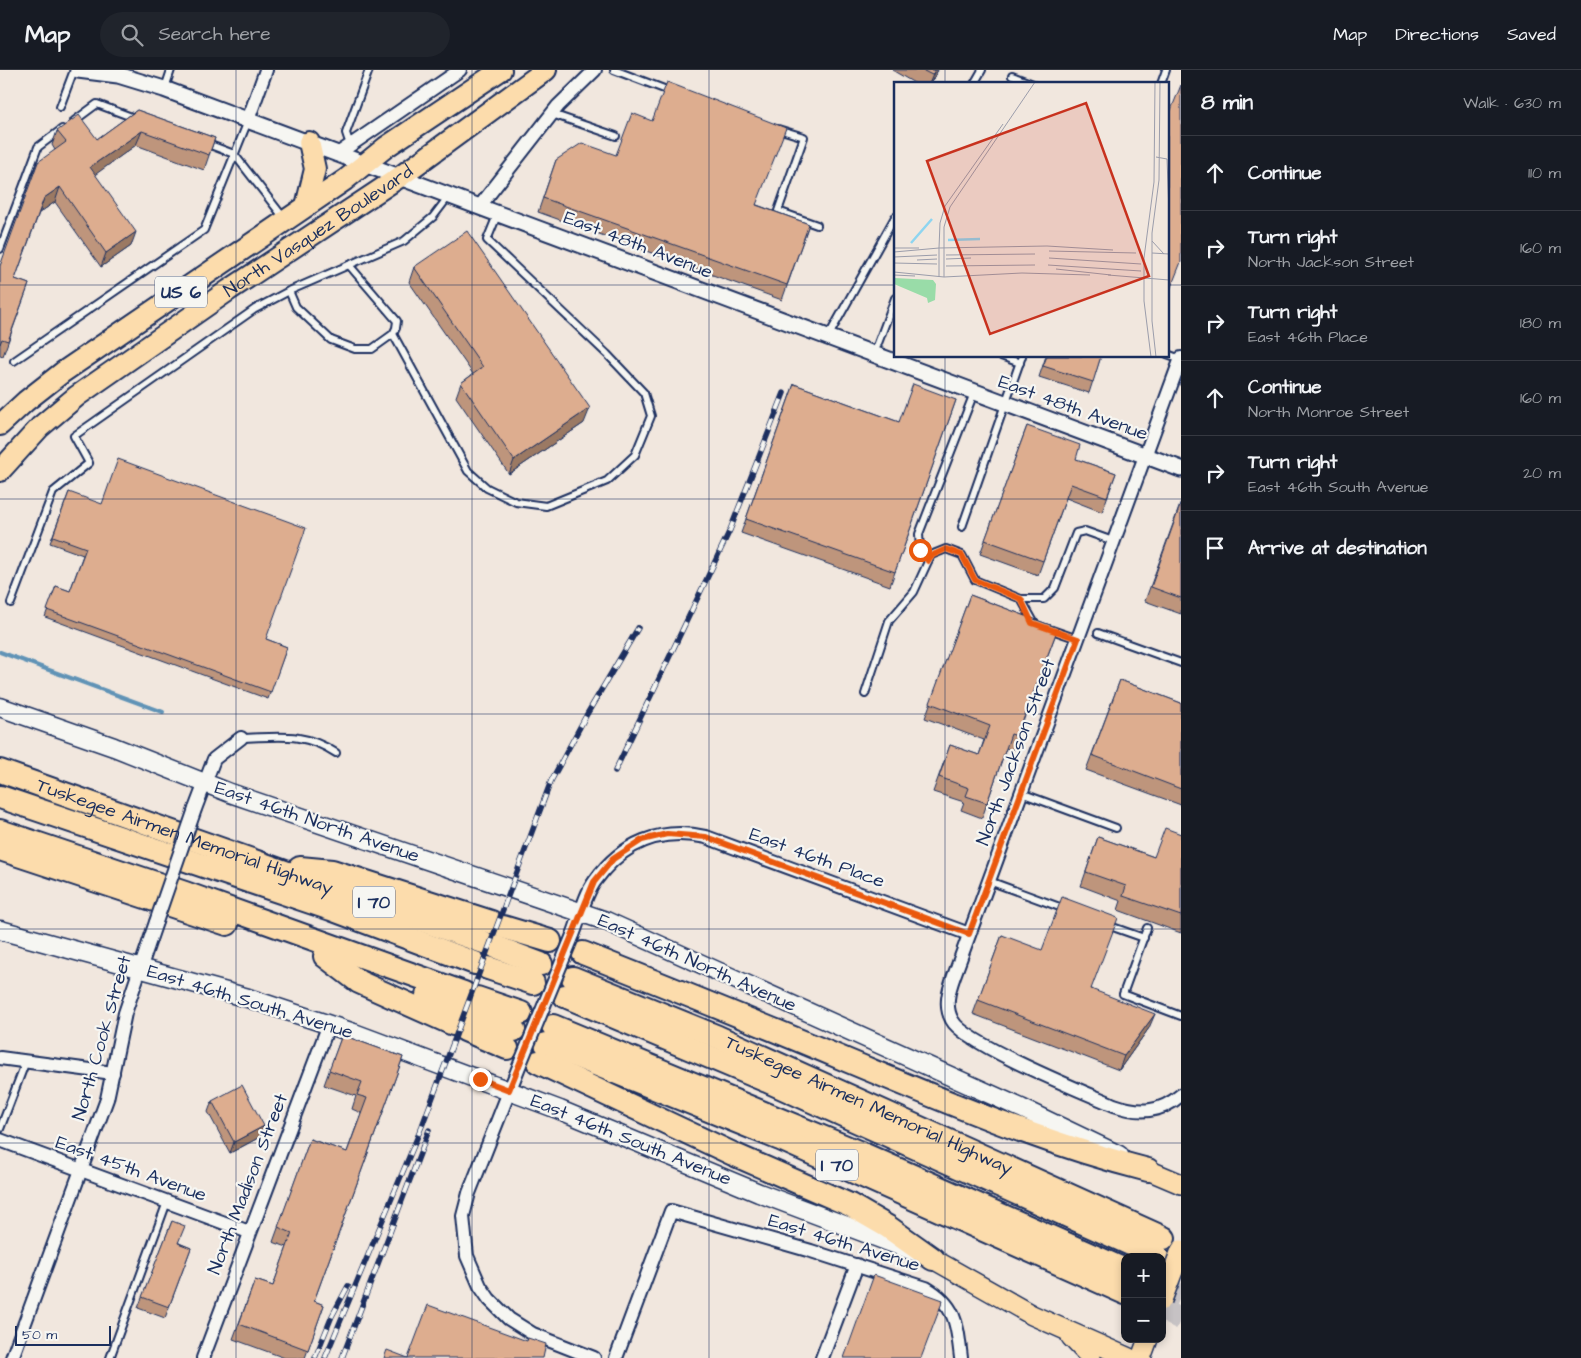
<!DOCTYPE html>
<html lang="en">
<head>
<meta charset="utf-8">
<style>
  body { margin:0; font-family:"Architects Daughter",sans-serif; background:#20242c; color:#f1f3f6 }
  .controls { position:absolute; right:15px; bottom:15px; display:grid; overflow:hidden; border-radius:10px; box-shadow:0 2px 8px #0003 }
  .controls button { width:45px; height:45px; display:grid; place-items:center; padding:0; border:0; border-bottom:1px solid #363941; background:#171b24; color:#f1f3f6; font:25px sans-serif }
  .scale { position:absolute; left:15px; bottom:12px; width:96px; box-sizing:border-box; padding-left:5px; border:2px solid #1b2f5e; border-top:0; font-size:14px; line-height:18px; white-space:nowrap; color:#1b2f5e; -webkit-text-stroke:4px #f6f6f2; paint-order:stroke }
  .stop { position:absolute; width:15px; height:15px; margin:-11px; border:4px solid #ea580c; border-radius:50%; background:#fff }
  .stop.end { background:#ea580c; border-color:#fff; box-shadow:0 1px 5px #0008 }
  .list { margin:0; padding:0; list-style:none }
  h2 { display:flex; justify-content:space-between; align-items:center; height:65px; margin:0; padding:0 20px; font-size:21px }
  h2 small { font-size:16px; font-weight:400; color:#9ea1a6 }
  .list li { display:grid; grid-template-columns:32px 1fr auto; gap:15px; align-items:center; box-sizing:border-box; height:75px; padding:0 20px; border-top:1px solid #363941 }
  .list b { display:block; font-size:19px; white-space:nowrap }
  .list p { margin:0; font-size:16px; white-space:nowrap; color:#9ea1a6 }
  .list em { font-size:16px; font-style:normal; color:#9ea1a6 }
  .icon { flex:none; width:28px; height:28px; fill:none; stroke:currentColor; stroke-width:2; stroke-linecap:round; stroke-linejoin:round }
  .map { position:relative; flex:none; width:1181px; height:1288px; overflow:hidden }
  header { display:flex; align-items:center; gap:30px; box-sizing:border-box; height:70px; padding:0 25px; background:#171b24; border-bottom:1px solid #363941 }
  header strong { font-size:24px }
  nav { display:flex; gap:28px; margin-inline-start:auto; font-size:18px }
  .search { width:350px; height:45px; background:#20242c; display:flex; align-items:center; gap:12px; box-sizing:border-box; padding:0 18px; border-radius:28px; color:#9ea1a6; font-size:19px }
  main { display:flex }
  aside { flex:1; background:#171b24 }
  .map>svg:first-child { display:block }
</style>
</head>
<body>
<header>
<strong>Map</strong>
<div class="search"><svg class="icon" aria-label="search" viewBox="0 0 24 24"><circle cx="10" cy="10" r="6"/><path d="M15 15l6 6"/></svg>Search here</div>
<nav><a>Map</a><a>Directions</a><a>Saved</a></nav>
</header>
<main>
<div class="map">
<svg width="1181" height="1288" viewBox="0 0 1181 1288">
  <rect width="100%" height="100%" fill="#f1e7de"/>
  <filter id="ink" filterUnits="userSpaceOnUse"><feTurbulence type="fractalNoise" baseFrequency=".02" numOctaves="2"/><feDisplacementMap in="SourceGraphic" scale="10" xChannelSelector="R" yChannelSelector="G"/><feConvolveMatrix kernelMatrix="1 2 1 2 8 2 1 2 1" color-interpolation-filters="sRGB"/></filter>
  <g filter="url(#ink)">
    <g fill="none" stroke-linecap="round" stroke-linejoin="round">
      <path stroke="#6093b6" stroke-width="4" d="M0,582L163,642"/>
      <g stroke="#c6c2c4" stroke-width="22" stroke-dasharray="22 11" stroke-linecap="butt">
        <path d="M1162,1217L1181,1225"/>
        <path d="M1162,1240L1181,1249"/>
      </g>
      <defs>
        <g id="service">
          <path d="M614,0L672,22"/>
          <path d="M1012,6L1033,14"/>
          <path d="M974,14L982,0"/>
          <path d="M1161,14L1166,0"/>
          <path d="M165,18L171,0"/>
          <path d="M60,37L74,0"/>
          <path d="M552,44L616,66"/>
          <path d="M74,51L97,34L137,49"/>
          <path d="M778,59L804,67L778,141L817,155"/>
          <path d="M205,73L234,84L284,148"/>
          <path d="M354,73L348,69L346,63L369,0"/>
          <path d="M0,179L38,77L62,59"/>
          <path d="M289,221L296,237L331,270L355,279H372L393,264L396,258L397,251L349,195"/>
          <path d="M393,264L468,401L487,418L516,432L546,436L607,411L635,385L651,346L644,323L607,284L487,170L498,143"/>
          <path d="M828,267L895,147"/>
          <path d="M874,284L895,228"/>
          <path d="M1167,284L1181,289"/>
          <path d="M1001,286L1020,293"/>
          <path d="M14,291L204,160L248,51"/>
          <path d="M962,457L1022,286"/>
          <path d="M928,491L920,480L919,464L974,323"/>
          <path d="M1021,529L1035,554"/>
          <path d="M11,533L53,422L89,393L74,366L255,239L289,221L404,171L433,147L449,126"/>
          <path d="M1049,559L1078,569"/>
          <path d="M1098,563L1181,593"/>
          <path d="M865,624L889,551L914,522L931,485L946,479L962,485L975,510L1021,529H1044L1055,518L1076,463L1085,461L1113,471"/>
          <path d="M241,668C278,667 303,661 336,683"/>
          <path d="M1021,723L1116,758"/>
          <path d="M989,811L1065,839"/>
          <path d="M1107,855L1144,868"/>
          <path d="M1147,858L1123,924L1181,946"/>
          <path d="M0,1059L26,991"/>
          <path d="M110,1288L167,1132"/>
        </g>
        <g id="minor">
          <path d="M248,50L266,0"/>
          <path d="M339,83L460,0"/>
          <path d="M480,136L558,36L595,0"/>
          <path d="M1181,288L954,906C949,920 944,936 952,950C964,974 1084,1022 1114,1035C1140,1044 1160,1043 1181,1025"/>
          <path d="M195,739L214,689L241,668"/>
          <path d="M573,865C580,848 584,826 595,811C622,773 660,757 706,767L969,864"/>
          <path d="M0,988L113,1003"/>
          <path d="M520,994L469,1123L463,1146L467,1186L480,1216L489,1229L509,1249L533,1264L594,1288"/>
          <path d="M0,1070L249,1162"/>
          <path d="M12,1288L107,1029L125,943L156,852"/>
          <path d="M203,1288L329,954"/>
          <path d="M616,1288L671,1141L811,1181L926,1218C957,1236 957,1255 961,1288"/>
          <path d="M822,1288L857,1195"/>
        </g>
        <path id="tertiary" d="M78,0L118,5L164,19L1181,399"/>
        <g id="secondary">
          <path d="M0,637L114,677L230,723L606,851L1021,1038L1119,1085"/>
          <path d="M0,860L248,928L354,963L560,1040L759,1123L913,1181"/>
        </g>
        <g id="primary">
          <path d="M1148,1100L1181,1114"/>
          <path d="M933,1189L1032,1245L1129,1288"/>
          <path d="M1071,1267L1091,1288"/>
          <path d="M1141,1288L1148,1269"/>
        </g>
        <g id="trunk">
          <path d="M306,136L315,99L309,72"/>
          <path d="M0,355L26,331L63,302L345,110L386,77L501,0"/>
          <path id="s1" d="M0,401L40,357L77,326L229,220L401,106L546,0"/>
        </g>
        <g id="motorway">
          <path id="s2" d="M0,701L483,872"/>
          <path d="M0,727L331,839L475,893"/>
          <path d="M0,761L185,823L464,923"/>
          <path d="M0,779L227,854"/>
          <path d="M300,798L332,801L491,852"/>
          <path d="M503,857L550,871"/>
          <path d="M496,877L541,894"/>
          <path d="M583,883C671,918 758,953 846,990C947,1032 1041,1073 1148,1100"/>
          <path d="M325,886L359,912L453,954"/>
          <path d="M488,898L533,913"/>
          <path id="s3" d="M573,908L718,967L1164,1168"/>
          <path d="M427,925L458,938"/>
          <path d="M565,926L767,1011L1157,1186"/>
          <path d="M477,928L521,943"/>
          <path d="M471,944L514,960"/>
          <path d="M553,956L863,1084L1125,1200"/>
          <path d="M465,960L507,978"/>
          <path d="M546,974L780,1069L1125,1223"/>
          <path d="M538,992L733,1084L850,1135L888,1157L933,1189"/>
        </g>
      </defs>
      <use href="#service" stroke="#1b2f5e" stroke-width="10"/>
      <use href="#minor" stroke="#1b2f5e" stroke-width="16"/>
      <use href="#tertiary" stroke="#1b2f5e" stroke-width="19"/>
      <use href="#secondary" stroke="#1b2f5e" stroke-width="21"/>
      <use href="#primary" stroke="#1b2f5e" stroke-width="22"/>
      <use href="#trunk" stroke="#1b2f5e" stroke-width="24"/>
      <use href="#motorway" stroke="#1b2f5e" stroke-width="26"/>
      <use href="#service" stroke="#f6f6f2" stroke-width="6"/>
      <use href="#minor" stroke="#f6f6f2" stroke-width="12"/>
      <use href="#tertiary" stroke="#f6f6f2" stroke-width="15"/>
      <use href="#secondary" stroke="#f6f6f2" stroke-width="18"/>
      <use href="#primary" stroke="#fcdcac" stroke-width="19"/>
      <use href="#trunk" stroke="#fcdcac" stroke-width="20"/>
      <use href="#motorway" stroke="#fcdcac" stroke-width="22"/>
      <defs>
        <g id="rail">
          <path d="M615,701L730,460L784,323"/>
          <path d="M315,1288L332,1246L348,1216"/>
          <path d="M325,1288L422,1056L551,711L587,644L638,558"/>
          <path d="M342,1288L429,1060"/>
        </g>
      </defs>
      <use href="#rail" stroke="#1b2f5e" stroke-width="5.5"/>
      <use href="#rail" stroke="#f6f6f2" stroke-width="4" stroke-dasharray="11" stroke-linecap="butt"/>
      <defs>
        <g id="minor-bridge">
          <path d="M156,852L195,739"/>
          <path d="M520,994L573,865"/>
        </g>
        <path id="primary-bridge" d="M1162,1230L1181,1180"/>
      </defs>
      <use href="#minor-bridge" stroke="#1b2f5e" stroke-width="16" stroke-linecap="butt"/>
      <use href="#primary-bridge" stroke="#1b2f5e" stroke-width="22" stroke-linecap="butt"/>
      <use href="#minor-bridge" stroke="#f6f6f2" stroke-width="12"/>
      <use href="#primary-bridge" stroke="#fcdcac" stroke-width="19"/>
    </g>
    <g fill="#be957b" stroke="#1b2f5e">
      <path d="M892,0H938L930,14H916Z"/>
      <path d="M137,40L215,68L204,100L136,75L95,104L131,176L101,197L55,132L39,143L15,209L29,214L3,286L0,285V196L55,80L52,75L57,61L97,69Z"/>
      <path d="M556,90L757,135L809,154L782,230L538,142Z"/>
      <path d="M414,197L584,353L509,404L456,327L461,313L473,304L409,212Z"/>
      <path d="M1046,286H1101L1089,323L1039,307Z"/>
      <path d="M794,314L899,352L956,330L890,516L741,463Z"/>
      <path d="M1027,356L1076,389L1116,403L1102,442L1066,428L1038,505L980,484Z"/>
      <path d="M69,422L266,569L287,577L268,629L45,547L56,516L70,521L83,485L50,473Z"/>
      <path d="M1181,432V544L1145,531Z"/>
      <path d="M970,525L1058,558L1012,681L1006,678L982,748L961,740L964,732L933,722L950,675L979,685L984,670L925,648Z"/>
      <path d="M1120,610L1181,633V735L1086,700Z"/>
      <path d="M1181,764V863L1118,840L1121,831L1081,816L1098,767L1154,787Z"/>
      <path d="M1002,865L1092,919L1149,958L1119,1000L973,944Z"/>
      <path d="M342,965L403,987L314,1231L324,1235L305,1288H285L233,1269L255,1210L273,1216L287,1177L273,1172L310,1069L347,1082L361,1043L352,1039L356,1026L324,1015Z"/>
      <path d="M212,1031L260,1067L230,1083L208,1042Z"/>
      <path d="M172,1151L179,1173L191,1178L165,1248L138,1238Z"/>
    </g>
    <g fill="#9b7964" stroke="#1b2f5e">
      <path d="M935,0H938L930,14H929Z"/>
      <path d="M142,61L136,75L85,112L90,97Z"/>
      <path d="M60,117L55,132L39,143L44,128Z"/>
      <path d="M136,162L131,176L101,197L106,183Z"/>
      <path d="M590,338L584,353L509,404L514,390Z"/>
      <path d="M1155,944L1149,958L1119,1000L1124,986Z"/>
      <path d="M264,1056L260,1067L230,1083L234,1072Z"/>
    </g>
    <g fill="#ddad8f" stroke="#1b2f5e">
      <path d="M922,0H935L932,5Z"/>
      <path d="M667,12L786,58L756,135L809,154L787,215L543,128L556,90L582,73L616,85L632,43L652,51Z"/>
      <path d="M1181,15V192L1167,227V50Z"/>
      <path d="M137,40L215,68L209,85L142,61L90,97L136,162L106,183L60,117L44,128L15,209L29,214L8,271L2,269L0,274V196L38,92L66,72L57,61L79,45L97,69Z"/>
      <path d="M467,161L590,338L514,390L461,313L483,297L414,197Z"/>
      <path d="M1047,286H1101L1093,312L1043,296Z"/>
      <path d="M794,314L899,352L913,314L956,330L895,502L746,449Z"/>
      <path d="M1027,356L1080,375L1076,389L1116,403L1107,427L1071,414L1043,491L985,470Z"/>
      <path d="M118,389L306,458L266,569L287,577L271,622L47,540L56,516L70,521L86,478L53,466L69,422L102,434Z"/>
      <path d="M1181,433V528L1151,517Z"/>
      <path d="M970,525L1058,558L1017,666L1011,664L987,733L966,726L969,718L939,707L950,675L979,685L990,656L930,633Z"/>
      <path d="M1120,610L1181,633V719L1092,685Z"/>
      <path d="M1165,758L1181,764V846L1123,826L1126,816L1086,802L1098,767L1154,787Z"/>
      <path d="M1062,827L1118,848L1091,919L1155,944L1124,986L978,930L1002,865L1042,880Z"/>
      <path d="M342,965L403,987L314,1231L324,1235L308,1280L239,1254L255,1210L273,1216L292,1163L278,1157L310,1069L347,1082L367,1028L357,1025L362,1012L329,1000Z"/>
      <path d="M242,1015L264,1056L234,1072L212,1031Z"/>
      <path d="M172,1151L185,1156L178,1173L191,1178L169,1237L142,1227Z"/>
      <path d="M874,1205L943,1230L921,1288H844Z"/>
      <path d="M428,1235L527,1271L528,1268L546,1274L543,1288H384L387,1280L408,1288Z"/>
    </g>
  </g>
  <g fill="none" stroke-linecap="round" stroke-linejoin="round" filter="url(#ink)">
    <path stroke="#ea580c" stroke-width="6" d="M480,1009L509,1020L594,812L613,789L642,770L667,764L706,767L969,864L1078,569L1032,553L1021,529L975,510L962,485L946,479L931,486L928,491L920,480"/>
  </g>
  <path fill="none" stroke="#1b2f5e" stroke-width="1" stroke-opacity="0.55" d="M236,0V1288M472,0V1288M709,0V1288M945,0V14M0,215H895M1167,215H1181M945,286V1288M0,429H1181M0,644H1181M0,859H1181M0,1073H1181"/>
  <g text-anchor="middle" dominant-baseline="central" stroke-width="4.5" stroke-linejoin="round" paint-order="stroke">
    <g fill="#f6f6f2" stroke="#5d6b8a" stroke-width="1">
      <rect x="155" y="206.5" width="52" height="31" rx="4"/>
      <rect x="353" y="816.5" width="42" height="31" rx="4"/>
      <rect x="816" y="1079.5" width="42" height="31" rx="4"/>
    </g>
    <g font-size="18" font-weight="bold" fill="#1b2f5e">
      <text x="181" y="222">US 6</text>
      <text x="374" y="832">I 70</text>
      <text x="837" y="1095">I 70</text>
    </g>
    <g font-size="19" fill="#1b2f5e" stroke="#f6f6f2">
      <text stroke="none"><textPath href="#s1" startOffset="400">North Vasquez Boulevard</textPath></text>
      <text transform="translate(638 175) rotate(21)">East 48th Avenue</text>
      <text transform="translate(1073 338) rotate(20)">East 48th Avenue</text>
      <text transform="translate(1016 682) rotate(-70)">North Jackson Street</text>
      <text transform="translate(317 752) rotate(19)">East 46th North Avenue</text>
      <text stroke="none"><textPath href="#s2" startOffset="196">Tuskegee Airmen Memorial Highway</textPath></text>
      <text transform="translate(817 788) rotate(20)">East 46th Place</text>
      <text transform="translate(697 893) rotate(24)">East 46th North Avenue</text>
      <text transform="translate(250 932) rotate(17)">East 46th South Avenue</text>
      <text transform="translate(102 968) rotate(-74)">North Cook Street</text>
      <text stroke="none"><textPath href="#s3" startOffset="322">Tuskegee Airmen Memorial Highway</textPath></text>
      <text transform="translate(631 1070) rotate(22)">East 46th South Avenue</text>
      <text transform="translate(131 1099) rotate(20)">East 45th Avenue</text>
      <text transform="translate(248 1114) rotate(-69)">North Madison Street</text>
      <text transform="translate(844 1173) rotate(17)">East 46th Avenue</text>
    </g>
  </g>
  <g transform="translate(894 12)">
    <rect width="275" height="275" fill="#f1e7de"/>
    <path d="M0,196L39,198L42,202L41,218L34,221L33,216L0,202Z" fill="#99dca8"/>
    <path fill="none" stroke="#8ed5f0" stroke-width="2.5" d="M54,158L86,157M17,161L38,137"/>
    <path fill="none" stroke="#9b9dab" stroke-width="1" d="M262,75L273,77L275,130M258,159L270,172M0,166H25M155,169L242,171M0,170L45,166L46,141L51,124L109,42M258,171L275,172M52,173L141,172M0,175L43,173M155,176L247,182M52,177L77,176M23,178L43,177M0,181L43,182M154,183L247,189M52,184L141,183M162,187L217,193M0,190L50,195V145L56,125L141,0M0,193L21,194M214,193L275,198M45,195V166L153,164L219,168M50,195L128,191L196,193M257,275L250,219V176L260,100L261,0M262,275L258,239V151L265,98L266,0"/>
    <path fill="#c8321e" fill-opacity="0.15" stroke="#c8321e" stroke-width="2.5" d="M192,21L255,194L96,252L33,79Z"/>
    <rect width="275" height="275" fill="none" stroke="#1b2f5e" stroke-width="2.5"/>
  </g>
</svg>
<div class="controls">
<button>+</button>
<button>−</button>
</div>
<div class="scale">50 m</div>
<div class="stop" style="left:920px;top:480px"></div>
<div class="stop end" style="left:480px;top:1009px"></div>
</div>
<aside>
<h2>8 min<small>Walk · 630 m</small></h2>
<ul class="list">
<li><svg class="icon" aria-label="ahead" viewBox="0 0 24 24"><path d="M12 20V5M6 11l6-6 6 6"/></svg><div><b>Continue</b></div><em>110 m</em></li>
<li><svg class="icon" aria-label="right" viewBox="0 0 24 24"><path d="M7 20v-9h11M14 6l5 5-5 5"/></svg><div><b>Turn right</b><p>North Jackson Street</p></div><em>160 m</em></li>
<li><svg class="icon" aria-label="right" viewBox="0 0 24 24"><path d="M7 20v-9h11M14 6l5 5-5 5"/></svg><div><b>Turn right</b><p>East 46th Place</p></div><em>180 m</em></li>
<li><svg class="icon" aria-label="ahead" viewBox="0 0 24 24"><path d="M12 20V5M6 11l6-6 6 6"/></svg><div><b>Continue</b><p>North Monroe Street</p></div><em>160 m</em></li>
<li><svg class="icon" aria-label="right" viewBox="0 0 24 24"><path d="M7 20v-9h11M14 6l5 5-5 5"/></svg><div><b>Turn right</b><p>East 46th South Avenue</p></div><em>20 m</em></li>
<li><svg class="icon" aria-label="arrive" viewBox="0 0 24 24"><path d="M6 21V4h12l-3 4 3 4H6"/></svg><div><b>Arrive at destination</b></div></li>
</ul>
</aside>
</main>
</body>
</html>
